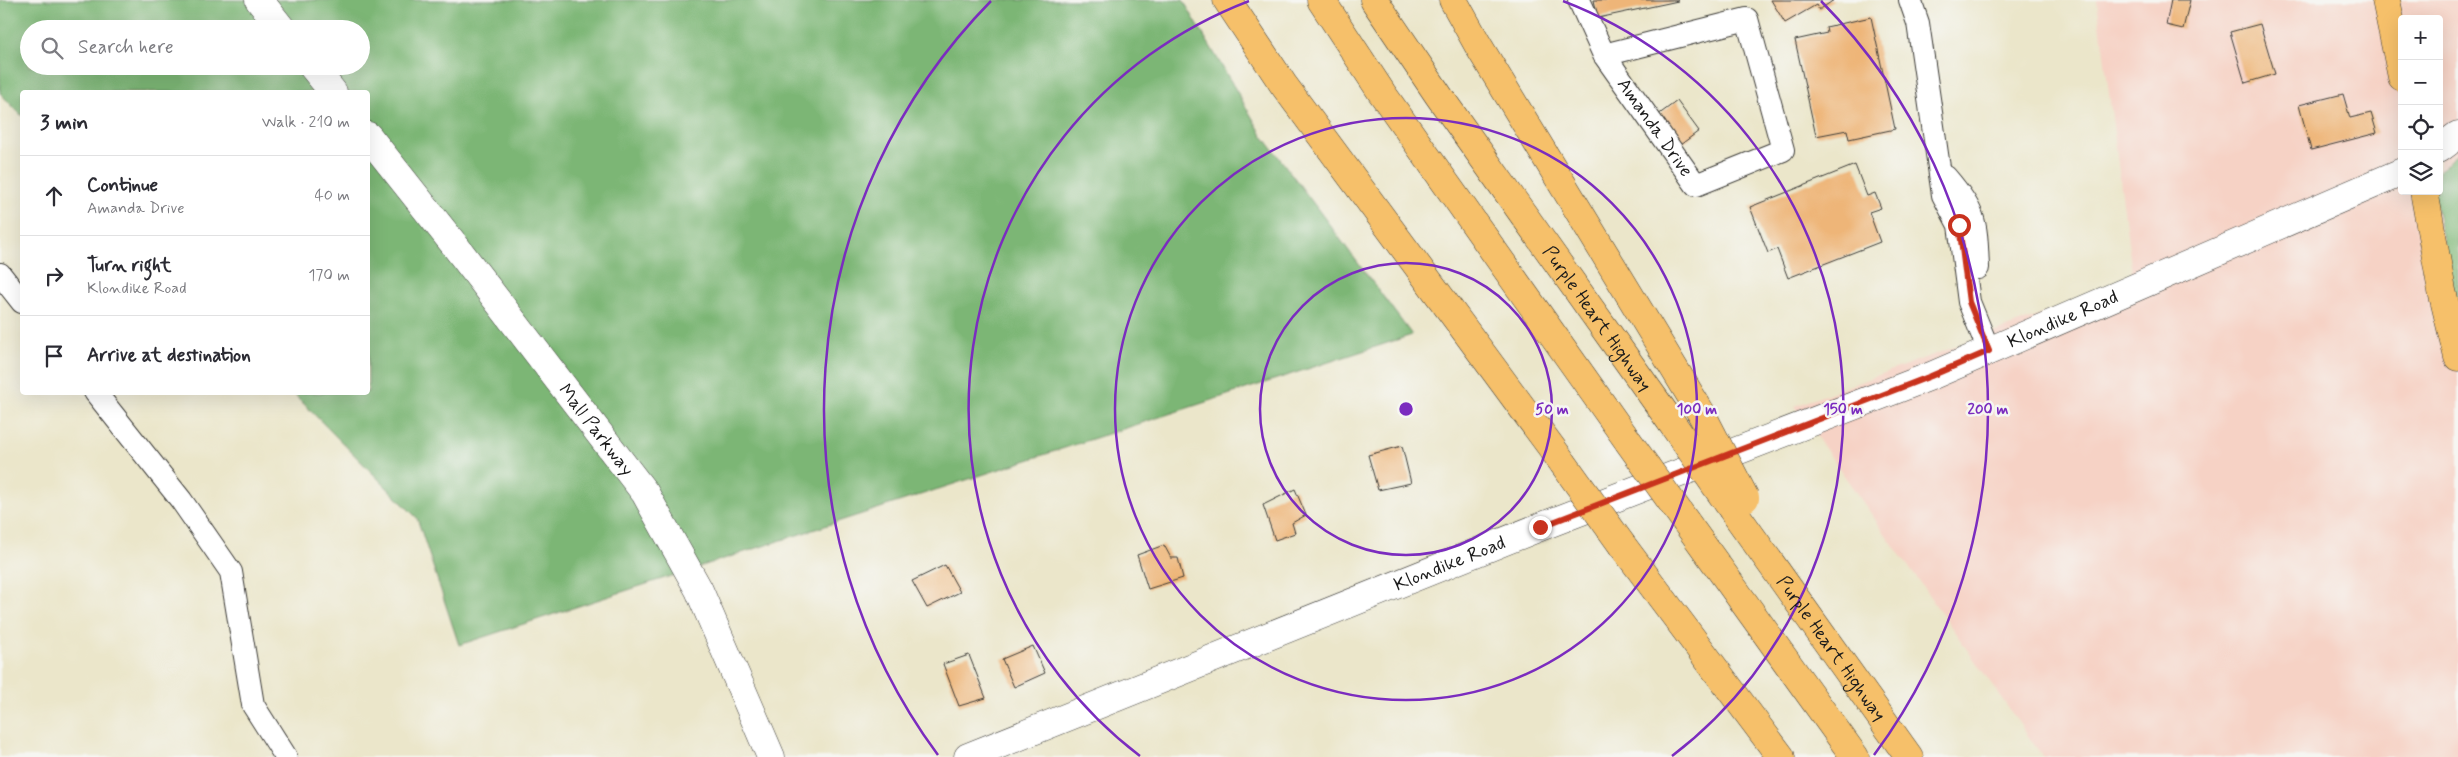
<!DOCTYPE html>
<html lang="en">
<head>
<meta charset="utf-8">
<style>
  body { margin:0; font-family:Mynerve,sans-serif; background:#f7f7f7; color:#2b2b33 }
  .controls { position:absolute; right:15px; top:15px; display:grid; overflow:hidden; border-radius:5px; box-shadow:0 5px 20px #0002 }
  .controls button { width:45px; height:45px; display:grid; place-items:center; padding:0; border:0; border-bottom:1px solid #e1e1e2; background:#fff; color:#2b2b33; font:25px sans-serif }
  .stop { position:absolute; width:15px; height:15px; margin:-11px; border:4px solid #c8321e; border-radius:50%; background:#fff }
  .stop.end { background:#c8321e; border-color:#fff; box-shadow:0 1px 5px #0008 }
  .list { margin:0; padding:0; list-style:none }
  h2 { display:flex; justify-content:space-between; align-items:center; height:65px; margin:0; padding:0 20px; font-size:21px }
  h2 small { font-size:16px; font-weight:400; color:#7c7c81 }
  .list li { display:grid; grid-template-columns:32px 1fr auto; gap:15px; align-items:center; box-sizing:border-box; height:80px; padding:0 20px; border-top:1px solid #e1e1e2 }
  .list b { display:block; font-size:19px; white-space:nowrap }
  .list p { margin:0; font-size:16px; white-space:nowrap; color:#7c7c81 }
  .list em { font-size:16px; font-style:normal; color:#7c7c81 }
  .icon { flex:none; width:28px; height:28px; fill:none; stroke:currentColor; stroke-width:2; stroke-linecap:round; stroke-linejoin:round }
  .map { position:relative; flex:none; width:2458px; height:757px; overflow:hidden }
  .search { position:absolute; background:#fff; box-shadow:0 5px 20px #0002; left:20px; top:20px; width:350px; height:55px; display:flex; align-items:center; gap:12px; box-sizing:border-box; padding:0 18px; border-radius:28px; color:#7c7c81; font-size:19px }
  .panel { position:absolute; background:#fff; box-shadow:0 5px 20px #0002; left:20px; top:90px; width:350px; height:305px; border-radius:5px }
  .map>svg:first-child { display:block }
</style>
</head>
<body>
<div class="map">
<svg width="2458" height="757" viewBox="0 0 2458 757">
  <rect width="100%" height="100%" fill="#f6f6f2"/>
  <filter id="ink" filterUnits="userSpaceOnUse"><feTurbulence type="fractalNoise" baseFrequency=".02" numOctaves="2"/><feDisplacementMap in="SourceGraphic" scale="10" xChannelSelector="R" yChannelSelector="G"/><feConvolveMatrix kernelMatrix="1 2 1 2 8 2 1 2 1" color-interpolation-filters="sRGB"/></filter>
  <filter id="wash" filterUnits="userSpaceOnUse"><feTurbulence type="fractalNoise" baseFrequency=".0096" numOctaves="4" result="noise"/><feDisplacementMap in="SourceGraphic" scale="20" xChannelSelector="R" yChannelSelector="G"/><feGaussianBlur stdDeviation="1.12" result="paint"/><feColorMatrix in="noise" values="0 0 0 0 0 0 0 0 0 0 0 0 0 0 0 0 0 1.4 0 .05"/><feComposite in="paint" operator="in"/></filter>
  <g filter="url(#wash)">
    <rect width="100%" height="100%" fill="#ebe6ca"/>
    <path fill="#f6d2c5" d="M2097,0H2458V152L2439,171V19H2402V191H2433L2458,316V757H2043L1795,406L2133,281Z"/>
    <g fill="#7bb675" stroke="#4c6948" fill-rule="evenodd">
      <path d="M0,0H1183L1263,136L1412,335L459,645L417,518L293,393L368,392V92H22V116L0,93ZM29,29H361V66H29Z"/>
      <path d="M2458,152V316L2433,191H2439V171Z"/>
    </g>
    <g id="blocks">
      <g fill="#eeb578">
        <path d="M1594,0H1678V1L1598,18Z"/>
        <path d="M1771,0H1834L1819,10L1816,5L1785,23Z"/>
        <path d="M2171,0H2190L2183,29L2166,25Z"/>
        <path d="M1871,17L1895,129L1849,139L1847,130L1816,136L1795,40L1827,33L1826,27Z"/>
        <path d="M2260,24L2275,74L2245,83L2230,32Z"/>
        <path d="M2343,94L2350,118L2371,113L2377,133L2311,150L2299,105Z"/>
        <path d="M1677,101L1699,131L1680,145L1658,115Z"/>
        <path d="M1855,165L1867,196L1875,193L1881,208L1869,212L1880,242L1788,278L1777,249L1768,253L1750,207Z"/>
        <path d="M1402,446L1411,483L1378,490L1368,455Z"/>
        <path d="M1295,489L1306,515L1292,523L1295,533L1275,540L1263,505Z"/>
        <path d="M1164,545L1171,558H1178L1183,578L1148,589L1137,555Z"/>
        <path d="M945,565L960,592L927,608L912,581Z"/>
        <path d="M1033,646L1045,673L1014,687L1002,659Z"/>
        <path d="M969,655L986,698L959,706L943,664Z"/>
      </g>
    </g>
  </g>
  <g filter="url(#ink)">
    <use href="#blocks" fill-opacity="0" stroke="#3b3a36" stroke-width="1"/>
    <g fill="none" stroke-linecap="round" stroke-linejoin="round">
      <defs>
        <g id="minor">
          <path id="s1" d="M1579,0L1604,55L1696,185L1783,150L1747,19L1604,55"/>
          <path d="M1910,0L1918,23L1943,195L1959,225L1969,302L1989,351"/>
          <path d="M1946,177C1977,213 1976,222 1978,268"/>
          <path d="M0,274L22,302"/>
          <path d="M95,392L181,500L231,572L253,705L286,757"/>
        </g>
        <g id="tertiary">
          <path d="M259,0L282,29"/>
          <path d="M312,66L333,92"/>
          <path id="s2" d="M368,136L453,243L645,493L699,590L771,757"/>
          <path d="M2439,149L2458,135"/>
          <path id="s3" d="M968,757L1540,527L1931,376L2402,172"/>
        </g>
        <g id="primary">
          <path d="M2386,0L2402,77"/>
          <path d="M2424,191L2442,291L2458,357"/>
        </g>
        <g id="motorway">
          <path d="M1227,0L1283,84L1563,463"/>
          <path d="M1321,0L1382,93L1628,441"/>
          <path id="s4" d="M1374,0L1439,96L1671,422"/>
          <path d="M1453,0L1478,45L1700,411"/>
          <path id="s5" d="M1732,509L1909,757"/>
          <path d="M1686,522L1855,757"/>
          <path d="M1622,545L1781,757"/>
        </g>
      </defs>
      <use href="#minor" stroke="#3b3a36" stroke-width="24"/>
      <use href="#tertiary" stroke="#3b3a36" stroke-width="29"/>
      <use href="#primary" stroke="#3b3a36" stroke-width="29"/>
      <use href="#motorway" stroke="#3b3a36" stroke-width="29"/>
      <use href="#minor" stroke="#fff" stroke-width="22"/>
      <use href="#tertiary" stroke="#fff" stroke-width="28"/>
      <use href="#primary" stroke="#f6c06b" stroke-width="28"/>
      <use href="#motorway" stroke="#f6c06b" stroke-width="28"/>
      <defs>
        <g id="motorway-bridge">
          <path d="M1700,411L1745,498"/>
          <path d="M1671,422L1732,509"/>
          <path d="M1628,441L1686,522"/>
          <path d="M1563,463L1622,545"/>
        </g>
      </defs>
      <use href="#motorway-bridge" stroke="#3b3a36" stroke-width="29" stroke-linecap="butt"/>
      <use href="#motorway-bridge" stroke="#f6c06b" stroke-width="28"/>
    </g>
  </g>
  <g fill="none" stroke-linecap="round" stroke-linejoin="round" filter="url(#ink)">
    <path stroke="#c8321e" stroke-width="6" d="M1540,527L1931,376L1989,351L1969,302L1959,225"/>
  </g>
  <g fill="none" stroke="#7b2cbf" stroke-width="2.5">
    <circle cx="1406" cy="409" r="146"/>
    <circle cx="1406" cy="409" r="291"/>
    <path d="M1140 756A437 437 0 0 1 1249 1M1563 1A437 437 0 0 1 1672 756"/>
    <path d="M938 755A582 582 0 0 1 991 1M1821 1A582 582 0 0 1 1874 755"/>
  </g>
  <g text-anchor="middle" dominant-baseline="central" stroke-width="5" stroke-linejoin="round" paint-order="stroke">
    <g font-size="19" fill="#1c1c1c" stroke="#f6f6f2">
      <text stroke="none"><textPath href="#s1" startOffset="149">Amanda Drive</textPath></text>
      <text stroke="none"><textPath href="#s4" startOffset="389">Purple Heart Highway</textPath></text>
      <text stroke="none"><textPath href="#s3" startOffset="1179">Klondike Road</textPath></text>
      <text stroke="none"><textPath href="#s2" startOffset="372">Mall Parkway</textPath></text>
      <text stroke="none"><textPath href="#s3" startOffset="519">Klondike Road</textPath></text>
      <text stroke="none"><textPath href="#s5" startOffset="171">Purple Heart Highway</textPath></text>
    </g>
  </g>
  <circle cx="1406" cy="409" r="8" fill="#7b2cbf" stroke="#f6f6f2" stroke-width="2.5"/>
  <g font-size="15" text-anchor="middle" font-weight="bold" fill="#7b2cbf" stroke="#f6f6f2" stroke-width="5" stroke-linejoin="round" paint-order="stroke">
    <text x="1552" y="414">50 m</text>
    <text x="1697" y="414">100 m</text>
    <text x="1843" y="414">150 m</text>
    <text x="1988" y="414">200 m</text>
  </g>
</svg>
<div class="controls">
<button>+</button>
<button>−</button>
<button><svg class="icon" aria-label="locate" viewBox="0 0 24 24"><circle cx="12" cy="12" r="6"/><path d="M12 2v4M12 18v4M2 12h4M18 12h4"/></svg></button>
<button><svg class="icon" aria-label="layers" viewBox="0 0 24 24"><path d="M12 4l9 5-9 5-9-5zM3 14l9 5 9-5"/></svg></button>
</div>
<div class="stop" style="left:1959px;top:225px"></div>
<div class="stop end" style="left:1540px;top:527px"></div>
<div class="search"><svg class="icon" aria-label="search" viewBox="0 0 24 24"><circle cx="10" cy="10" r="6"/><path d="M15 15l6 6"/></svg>Search here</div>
<section class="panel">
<h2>3 min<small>Walk · 210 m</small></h2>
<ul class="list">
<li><svg class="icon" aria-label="ahead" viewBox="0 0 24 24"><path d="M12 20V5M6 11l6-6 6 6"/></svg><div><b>Continue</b><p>Amanda Drive</p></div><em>40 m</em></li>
<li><svg class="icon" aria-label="right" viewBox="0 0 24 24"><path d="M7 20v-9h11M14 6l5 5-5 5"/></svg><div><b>Turn right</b><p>Klondike Road</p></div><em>170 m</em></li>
<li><svg class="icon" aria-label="arrive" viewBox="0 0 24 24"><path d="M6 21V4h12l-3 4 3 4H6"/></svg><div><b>Arrive at destination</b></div></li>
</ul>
</section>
</div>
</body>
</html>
